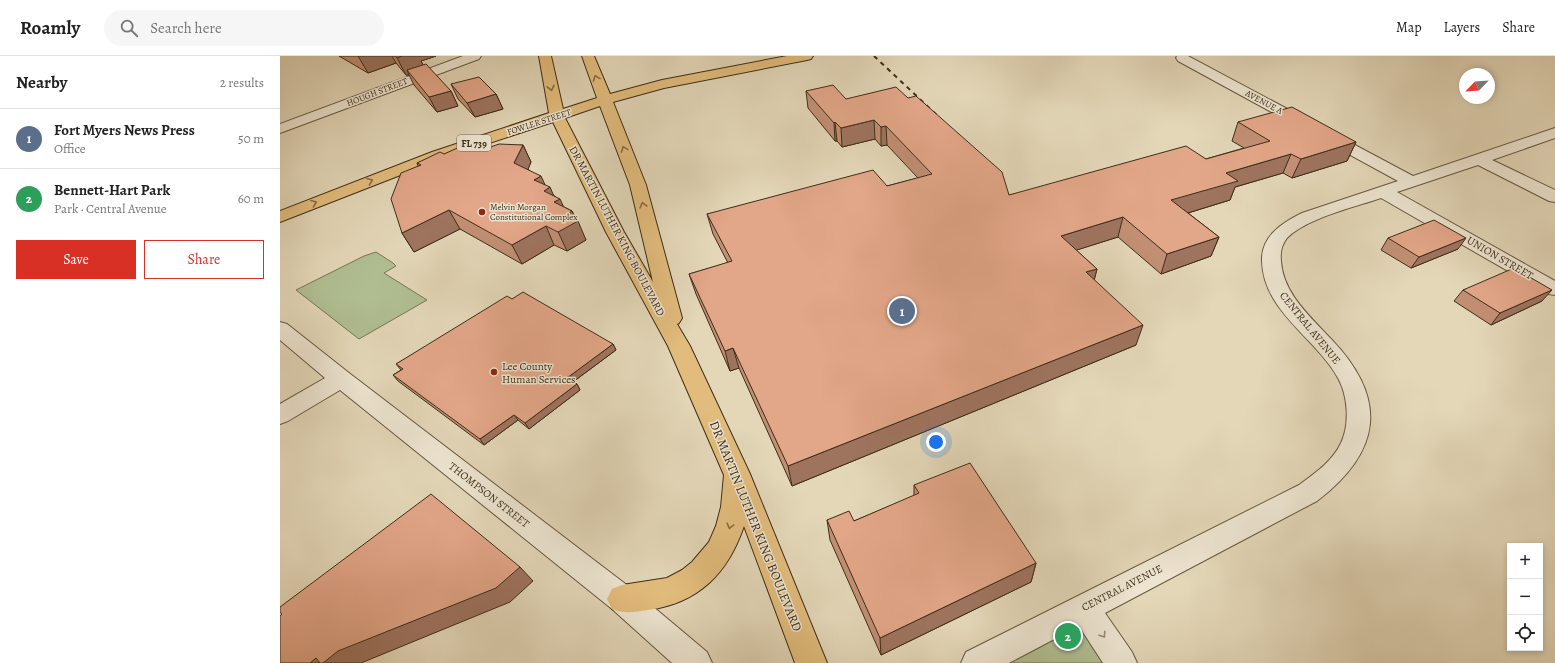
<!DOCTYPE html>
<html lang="en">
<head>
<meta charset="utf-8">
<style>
  body { margin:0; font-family:Alegreya,serif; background:#f6f6f6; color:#222 }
  .controls { position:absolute; right:12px; bottom:12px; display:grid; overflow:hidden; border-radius:0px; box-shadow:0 2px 6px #0003 }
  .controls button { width:36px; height:36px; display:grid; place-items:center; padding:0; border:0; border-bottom:1px solid #e0e0e0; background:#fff; color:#222; font:20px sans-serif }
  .compass { position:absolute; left:1179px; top:12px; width:36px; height:36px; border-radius:50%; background:#fff; box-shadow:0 2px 6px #0003; rotate:245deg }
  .you { position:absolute; left:656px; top:386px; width:14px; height:14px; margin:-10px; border:3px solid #fff; border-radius:50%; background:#1a73e8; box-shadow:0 0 0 6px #1a73e833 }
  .badge { display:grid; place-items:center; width:26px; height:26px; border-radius:50%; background:#d93025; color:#fff; font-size:13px; font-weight:700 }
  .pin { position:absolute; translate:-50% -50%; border:2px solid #fff; box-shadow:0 1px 4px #0006 }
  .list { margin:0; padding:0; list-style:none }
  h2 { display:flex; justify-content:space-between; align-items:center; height:52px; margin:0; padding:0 16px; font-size:17px }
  h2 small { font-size:13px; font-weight:400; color:#767676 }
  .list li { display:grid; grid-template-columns:26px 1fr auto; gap:12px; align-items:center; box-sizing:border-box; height:60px; padding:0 16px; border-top:1px solid #e0e0e0 }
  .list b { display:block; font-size:15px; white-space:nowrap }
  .list p { margin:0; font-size:13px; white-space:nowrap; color:#767676 }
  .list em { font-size:13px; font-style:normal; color:#767676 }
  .actions { display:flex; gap:8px; padding:12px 16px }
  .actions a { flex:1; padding:9px 0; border:1px solid #d93025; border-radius:0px; text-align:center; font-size:14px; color:#d93025 }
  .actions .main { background:#d93025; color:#fff }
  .icon { flex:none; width:22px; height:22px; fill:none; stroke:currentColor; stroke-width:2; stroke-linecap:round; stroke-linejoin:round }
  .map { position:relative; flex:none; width:1275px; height:607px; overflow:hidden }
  header { display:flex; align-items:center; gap:24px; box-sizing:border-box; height:56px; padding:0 20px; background:#fff; border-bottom:1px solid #e0e0e0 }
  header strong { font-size:19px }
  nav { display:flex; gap:22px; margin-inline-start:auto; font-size:14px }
  .search { width:280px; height:36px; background:#f6f6f6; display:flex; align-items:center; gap:10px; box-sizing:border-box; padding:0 14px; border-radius:22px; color:#767676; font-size:15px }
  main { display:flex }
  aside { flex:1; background:#fff }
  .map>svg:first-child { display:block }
</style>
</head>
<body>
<header>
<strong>Roamly</strong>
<div class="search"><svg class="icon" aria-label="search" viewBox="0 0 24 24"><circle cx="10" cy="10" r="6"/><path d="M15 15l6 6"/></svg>Search here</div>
<nav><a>Map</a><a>Layers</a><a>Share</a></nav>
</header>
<main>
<aside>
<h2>Nearby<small>2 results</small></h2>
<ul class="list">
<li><span class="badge" style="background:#5c6f8a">1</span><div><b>Fort Myers News Press</b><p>Office</p></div><em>50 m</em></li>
<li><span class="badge" style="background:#2e9e5b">2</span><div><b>Bennett-Hart Park</b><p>Park · Central Avenue</p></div><em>60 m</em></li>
</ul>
<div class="actions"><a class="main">Save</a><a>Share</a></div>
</aside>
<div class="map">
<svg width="1275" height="607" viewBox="0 0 1275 607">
  <rect width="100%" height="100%" fill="#e3d7b8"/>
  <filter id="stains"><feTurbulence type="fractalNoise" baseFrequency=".005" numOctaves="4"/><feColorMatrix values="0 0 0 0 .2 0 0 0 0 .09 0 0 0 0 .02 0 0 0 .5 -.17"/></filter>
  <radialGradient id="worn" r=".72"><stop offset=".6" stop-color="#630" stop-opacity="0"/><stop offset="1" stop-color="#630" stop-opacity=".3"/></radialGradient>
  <g fill="#b0bf92" stroke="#777655">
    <path d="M96,196L113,207L116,210L104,217L147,244L79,283L16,234L84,200Z"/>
    <path d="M805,553L842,607H698Z"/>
  </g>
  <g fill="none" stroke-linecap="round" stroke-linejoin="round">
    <defs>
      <g id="minor">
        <path d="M183,0H201L199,3L0,77V68Z"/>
        <path d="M897,0H908L1133,120L1275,72V82L1212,104L1275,134V146L1269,145L1198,109L1117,136L1275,225V239L1268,238L1101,142C1075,151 1027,162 1007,182C1002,188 1000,196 1001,205C1003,238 1031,261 1052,284C1109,344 1101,396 1037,445L825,557L852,596L857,607H823L799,570L729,607H681L686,596L1019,429C1034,418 1053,405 1061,387C1070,368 1068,340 1058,322C1036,282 983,255 982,205C981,180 1002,167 1022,157L1118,125L898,5L896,2Z"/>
        <path d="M0,266L7,268L69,317L352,533L427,596L432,607H392L332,553L60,334L8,365L0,368V348L45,322L0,284Z"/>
      </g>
      <path id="major" d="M259,0H271L283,53L317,42L302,0H314L330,38L382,24L507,0H533L531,3L527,4L384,32L333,46L366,129L402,262L399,267L397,268L410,290L470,418L547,607H515L464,470C448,517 419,547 368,554C355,556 344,558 332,553L327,543L332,533L342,529L387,522L402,514L412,506L429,486L436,470L441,451L444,419L388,290L326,176L273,66L164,102L0,166V155L152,96L269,57ZM320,50L350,129L373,226L344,176L285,62Z"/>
    </defs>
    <use href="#minor" stroke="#675840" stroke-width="2"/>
    <use href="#major" stroke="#3e2d18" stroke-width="2"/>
    <use href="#minor" fill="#ede5d1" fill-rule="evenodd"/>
    <use href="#major" fill="#e2bc7c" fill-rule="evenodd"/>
    <path stroke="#3e2d18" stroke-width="2" stroke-dasharray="4.5 4.5" stroke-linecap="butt" d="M594,0L660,62"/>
  </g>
  <g fill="#c28f75" stroke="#3e2d18">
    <path d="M59,0H156L141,5L143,9L171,35L178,50L157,56L134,29L129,19H126L116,7L88,17Z"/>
    <path d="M171,28L216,38L223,53L195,61L178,43Z"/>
    <path d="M526,35L566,43L729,139L926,103L964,92L952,85L958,66L1076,86L1067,105L1012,122L1003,117L955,131L950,144L908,157L939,181L931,200L881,218L838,181L796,194L817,213L814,224L856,289L512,430L459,312L450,315L416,238L409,218L448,207L433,178L427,158L607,130L638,122L607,89L601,90L595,83L562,91L557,85H555L528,52Z"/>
    <path d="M243,89L251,106L248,113L265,129L284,151L292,155L306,184L287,195L274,189L242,208L180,173L134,196L122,177L138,110L137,107L164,98Z"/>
    <path d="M1108,182L1178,193L1131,212L1101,194Z"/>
    <path d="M1183,234L1262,245L1211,269L1174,245Z"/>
    <path d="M232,243L333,288L336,294L293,326L297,328L300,334L249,373L238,364L204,389L118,325L113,319L121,314L116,308Z"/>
    <path d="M634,429L756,507L751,526L601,599L550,484L547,464L574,465L634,440Z"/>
  </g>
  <g fill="#9e745f" stroke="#3e2d18">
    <path d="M78,0H112L116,7L88,17Z"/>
    <path d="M122,0H156L141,5L145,13L127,14L129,19H126L117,2Z"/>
    <path d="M171,35L178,50L157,56L149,41Z"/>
    <path d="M216,38L223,53L195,61L187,47Z"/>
    <path d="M594,64L595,83L562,91L561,72Z"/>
    <path d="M555,66L557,85H555L554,67Z"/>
    <path d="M606,70L607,89L601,90V71Z"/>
    <path d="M1076,86L1067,105L1012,122L1021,103Z"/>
    <path d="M243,89L251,106L243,125L234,107Z"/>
    <path d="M1011,98L1003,117L955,131L950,144L885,164L891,144L946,117Z"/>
    <path d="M261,120L267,133L270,131L276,145L280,143L287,158L292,155L297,165H298L306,184L287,195L254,124Z"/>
    <path d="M169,154L180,173L134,196L122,177Z"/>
    <path d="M843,161L838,181L778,200L781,180Z"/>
    <path d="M266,170L274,189L242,208L232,189Z"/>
    <path d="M939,181L931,200L881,218L887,198Z"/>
    <path d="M1186,182L1178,193L1131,212L1139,201Z"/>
    <path d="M817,213L812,233L806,216Z"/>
    <path d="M1272,234L1262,245L1211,269L1220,257Z"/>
    <path d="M863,269L856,289L512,430L508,410Z"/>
    <path d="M333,288L336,294L290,328L287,322Z"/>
    <path d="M453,292L459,312L450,315L445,295Z"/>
    <path d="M297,328L300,334L249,373L245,367Z"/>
    <path d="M234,359L238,364L204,389L200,383Z"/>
    <path d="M756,507L751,526L601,599L600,582Z"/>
    <path d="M240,511L253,525L230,546L81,607H30L36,602Z"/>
  </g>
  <g fill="#e2a688" stroke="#3e2d18">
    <path d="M115,0H122L117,2Z"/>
    <path d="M146,8L171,35L149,41L127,14Z"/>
    <path d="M199,21L216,38L187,47L171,28Z"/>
    <path d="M553,29L566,43L616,31L628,42L636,40L722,116L729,139L906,90L926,103L990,85L958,66L1012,51L1076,86L1021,103L1011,98L946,117L958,125L891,144L939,181L887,198L843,161L781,180L817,213L806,216L863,269L508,410L453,292L445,295L409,218L452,205L427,158L593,114L607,130L652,118L606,70L601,71L594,64L561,72L555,66L554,67L526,35Z"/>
    <path d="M191,86L205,93L219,88L243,89L234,107L261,120L254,124L270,131L264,135L280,143L274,146L292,155L286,159L298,165L278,176L266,170L232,189L169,154L122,177L111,143L121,117L141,109L137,107L160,96L164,98Z"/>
    <path d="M1154,164L1186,182L1139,201L1108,182Z"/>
    <path d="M1234,212L1272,234L1220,257L1183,234Z"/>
    <path d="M243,236L333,288L287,322L297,328L245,367L234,359L200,383L113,319L123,313L116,308L227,240L232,243Z"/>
    <path d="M690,407L756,507L600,582L547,464L569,455L574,465L639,437L634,429Z"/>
    <path d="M151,438L240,511L216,532L58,595L43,607H40L36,602L30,607H0V560L2,558L0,556V551Z"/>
  </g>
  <defs><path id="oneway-chevron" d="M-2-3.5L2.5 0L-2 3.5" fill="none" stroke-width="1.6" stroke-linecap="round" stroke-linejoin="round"/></defs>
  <g stroke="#886d45">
    <use href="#oneway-chevron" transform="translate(316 22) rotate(-110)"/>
    <use href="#oneway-chevron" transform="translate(271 32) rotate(78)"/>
    <use href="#oneway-chevron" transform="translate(344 93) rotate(-111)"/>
    <use href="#oneway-chevron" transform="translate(90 125) rotate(-21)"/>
    <use href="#oneway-chevron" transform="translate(34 147) rotate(-21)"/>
    <use href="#oneway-chevron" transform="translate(363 149) rotate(-104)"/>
    <use href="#oneway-chevron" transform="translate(450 470) rotate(105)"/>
  </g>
  <use stroke="#968974" href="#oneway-chevron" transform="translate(823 579) rotate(56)"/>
  <g fill="#8f2418" stroke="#ede5d1" stroke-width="1.5">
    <circle cx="202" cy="156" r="4"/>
    <circle cx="214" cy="316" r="4"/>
  </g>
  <g text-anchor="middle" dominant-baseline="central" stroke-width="3" stroke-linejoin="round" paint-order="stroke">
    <g font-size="9" fill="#3e2d18" stroke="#ede5d1">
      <text transform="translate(97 36) rotate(-21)">HOUGH STREET</text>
      <text transform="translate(984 46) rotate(28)">AVENUE A</text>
      <text transform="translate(259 66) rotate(-18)">FOWLER STREET</text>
    </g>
    <g font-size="9" fill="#3e2d18" stroke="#ede5d1" text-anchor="start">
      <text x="210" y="151">Melvin Morgan<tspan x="210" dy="10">Constitutional Complex</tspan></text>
    </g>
    <rect fill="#ede5d1" stroke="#726450" stroke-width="1" x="177" y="79" width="34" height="16" rx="3"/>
    <g font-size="10" font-weight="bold" fill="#3e2d18">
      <text x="194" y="87">FL 739</text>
    </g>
    <g font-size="11" fill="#3e2d18" stroke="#ede5d1">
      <text transform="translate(337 175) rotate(62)">DR MARTIN LUTHER KING BOULEVARD</text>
      <text transform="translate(1220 202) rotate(30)">UNION STREET</text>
      <text transform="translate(1030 272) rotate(51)">CENTRAL AVENUE</text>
      <text transform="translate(209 439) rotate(38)">THOMPSON STREET</text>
      <text transform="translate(842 532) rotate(-27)">CENTRAL AVENUE</text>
    </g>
    <g font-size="11" fill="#3e2d18" stroke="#ede5d1" text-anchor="start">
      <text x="222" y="310">Lee County<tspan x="222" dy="13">Human Services</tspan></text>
    </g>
    <g font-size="13" fill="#3e2d18" stroke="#ede5d1">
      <text transform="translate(476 470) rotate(68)">DR MARTIN LUTHER KING BOULEVARD</text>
    </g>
  </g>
  <rect width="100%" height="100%" filter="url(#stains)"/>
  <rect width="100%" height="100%" fill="url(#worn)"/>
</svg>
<div class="controls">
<button>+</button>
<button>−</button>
<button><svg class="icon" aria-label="locate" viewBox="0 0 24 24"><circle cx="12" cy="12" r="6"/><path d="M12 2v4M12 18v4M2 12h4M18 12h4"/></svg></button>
</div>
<svg class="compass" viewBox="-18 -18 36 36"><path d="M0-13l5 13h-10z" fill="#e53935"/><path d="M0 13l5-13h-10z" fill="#767676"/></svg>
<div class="you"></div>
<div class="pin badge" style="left:622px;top:255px;background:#5c6f8a">1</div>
<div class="pin badge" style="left:788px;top:580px;background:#2e9e5b">2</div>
</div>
</main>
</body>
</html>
